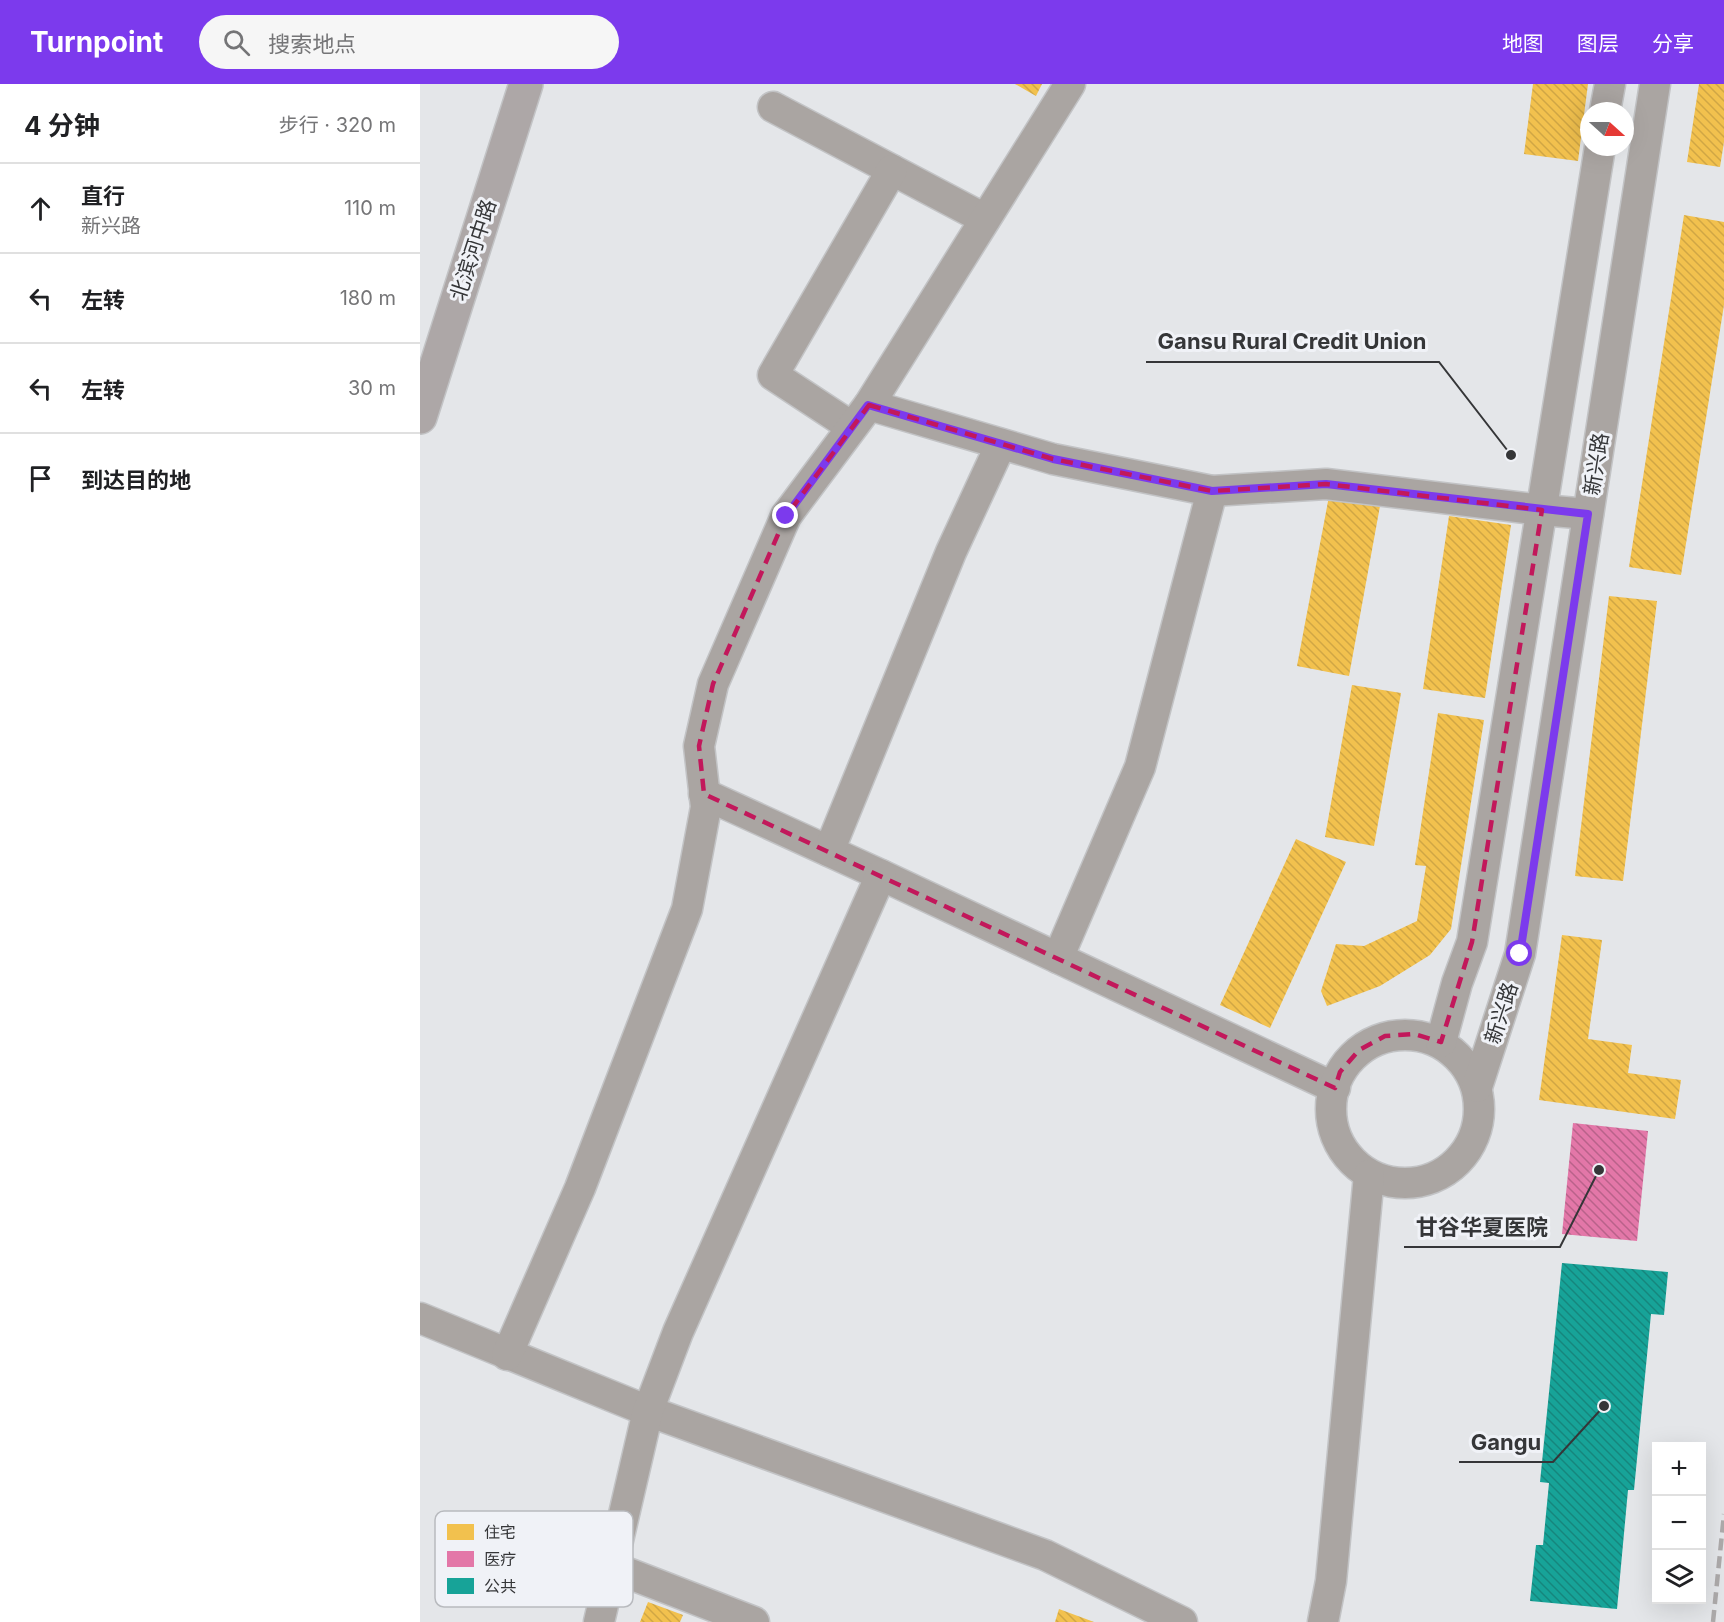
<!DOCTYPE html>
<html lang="zh">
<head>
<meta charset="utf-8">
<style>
  body { margin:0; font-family:Inter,"Noto Sans SC",sans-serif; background:#f6f6f6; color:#202124 }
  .controls { position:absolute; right:18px; bottom:18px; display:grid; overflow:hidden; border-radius:0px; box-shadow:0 6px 24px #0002 }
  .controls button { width:54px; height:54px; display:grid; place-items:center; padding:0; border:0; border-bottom:2px solid #e0e0e0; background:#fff; color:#202124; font:30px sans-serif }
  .compass { position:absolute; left:1160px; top:18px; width:54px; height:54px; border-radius:50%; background:#fff; box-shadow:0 6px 24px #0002; rotate:111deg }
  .stop { position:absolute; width:18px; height:18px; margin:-14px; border:4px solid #7c3aed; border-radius:50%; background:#fff }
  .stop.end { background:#7c3aed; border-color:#fff; box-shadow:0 2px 6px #0008 }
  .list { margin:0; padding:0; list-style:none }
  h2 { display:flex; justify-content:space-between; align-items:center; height:78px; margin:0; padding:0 24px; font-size:26px }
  h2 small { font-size:20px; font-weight:400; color:#757577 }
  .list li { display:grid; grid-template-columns:39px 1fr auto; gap:18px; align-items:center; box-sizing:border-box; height:90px; padding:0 24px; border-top:2px solid #e0e0e0 }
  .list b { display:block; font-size:22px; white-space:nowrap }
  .list p { margin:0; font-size:20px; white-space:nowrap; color:#757577 }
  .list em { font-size:20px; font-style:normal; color:#757577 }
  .icon { flex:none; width:33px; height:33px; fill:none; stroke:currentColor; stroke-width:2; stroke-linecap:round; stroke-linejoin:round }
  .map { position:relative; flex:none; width:1304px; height:1538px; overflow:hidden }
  header { display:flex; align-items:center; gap:36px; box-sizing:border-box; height:84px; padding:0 30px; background:#7c3aed; color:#fff }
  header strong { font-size:28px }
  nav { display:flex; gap:33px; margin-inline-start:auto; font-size:21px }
  .search { width:420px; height:54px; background:#f6f6f6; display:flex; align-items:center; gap:15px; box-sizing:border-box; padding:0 21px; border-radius:33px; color:#757577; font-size:22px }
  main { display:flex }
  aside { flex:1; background:#fff }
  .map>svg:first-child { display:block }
</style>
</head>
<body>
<header>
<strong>Turnpoint</strong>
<div class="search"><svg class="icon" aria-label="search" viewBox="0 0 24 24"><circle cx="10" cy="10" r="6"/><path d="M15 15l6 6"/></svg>搜索地点</div>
<nav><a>地图</a><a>图层</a><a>分享</a></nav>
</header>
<main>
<aside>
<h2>4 分钟<small>步行 · 320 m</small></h2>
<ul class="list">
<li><svg class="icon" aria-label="ahead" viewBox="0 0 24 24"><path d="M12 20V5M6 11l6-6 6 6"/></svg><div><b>直行</b><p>新兴路</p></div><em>110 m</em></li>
<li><svg class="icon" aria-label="left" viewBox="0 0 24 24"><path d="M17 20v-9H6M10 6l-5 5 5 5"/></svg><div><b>左转</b></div><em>180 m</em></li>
<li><svg class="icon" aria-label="left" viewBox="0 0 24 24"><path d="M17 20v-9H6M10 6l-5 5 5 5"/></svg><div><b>左转</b></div><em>30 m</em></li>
<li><svg class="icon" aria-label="arrive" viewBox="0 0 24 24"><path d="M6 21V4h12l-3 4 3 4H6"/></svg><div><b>到达目的地</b></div></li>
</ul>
</aside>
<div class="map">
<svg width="1304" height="1538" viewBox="0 0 1304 1538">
  <defs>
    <pattern id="homes-back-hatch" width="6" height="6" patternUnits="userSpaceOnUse" patternTransform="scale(1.5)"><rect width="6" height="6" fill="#f2c14e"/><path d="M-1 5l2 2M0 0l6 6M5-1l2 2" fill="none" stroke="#d0a645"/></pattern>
    <pattern id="health-back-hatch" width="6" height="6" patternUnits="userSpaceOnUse" patternTransform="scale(1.5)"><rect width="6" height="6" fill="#e377a8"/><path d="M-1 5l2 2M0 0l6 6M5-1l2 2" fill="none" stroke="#b9628a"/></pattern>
    <pattern id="public-back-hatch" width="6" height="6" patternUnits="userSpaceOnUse" patternTransform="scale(1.5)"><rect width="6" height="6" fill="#17a398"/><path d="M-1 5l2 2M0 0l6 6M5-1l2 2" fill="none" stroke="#16867d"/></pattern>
  </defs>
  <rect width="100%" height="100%" fill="#e4e6e9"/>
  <g fill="url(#homes-back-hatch)">
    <path d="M595,0H622L616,12Z"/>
    <path d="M1113,0H1168L1158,77L1104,70Z"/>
    <path d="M1279,0H1304V58L1300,83L1267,78Z"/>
    <path d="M1264,131L1304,138V221L1261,491L1209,483Z"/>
    <path d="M909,412L960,422L929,592L877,582Z"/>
    <path d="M1029,432L1091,441L1065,614L1003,605Z"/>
    <path d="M1189,512L1237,517L1203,797L1155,792Z"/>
    <path d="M932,601L981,609L954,762L905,753Z"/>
    <path d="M1018,629L1064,636L1031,845L1010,871L960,902L907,922L901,907L916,860L944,862L997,837L1006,782L995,781Z"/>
    <path d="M876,755L926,778L850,944L800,921Z"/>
    <path d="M1142,851L1182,856L1168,955L1212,961L1208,989L1261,996L1255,1035L1119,1016Z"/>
    <path d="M228,1518L263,1531L260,1538H220Z"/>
    <path d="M639,1525L674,1538H635Z"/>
  </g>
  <path fill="url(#health-back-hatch)" d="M1153,1039L1228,1047L1217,1157L1142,1150Z"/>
  <path fill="url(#public-back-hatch)" d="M1142,1179L1248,1188L1244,1231L1231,1230L1214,1406H1208L1197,1525L1110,1517L1116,1461H1123L1129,1399L1120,1398Z"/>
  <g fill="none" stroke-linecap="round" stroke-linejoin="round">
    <defs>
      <g id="minor">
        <path d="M353,23L565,135"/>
        <path d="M1185,27L1190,0"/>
        <path d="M449,321L633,375L792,407L906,400L1122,426L1168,430"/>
        <path d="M432,343L353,291L472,86"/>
        <path d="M284,710L461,791L915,1004"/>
        <path d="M409,767L531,468L581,360"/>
        <path d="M638,874L720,683L792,407"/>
        <circle cx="985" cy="1025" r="74"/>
        <path d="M1021,958L1037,899L1052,858L1180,63"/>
        <path d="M1057,1003L1100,870L1235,0"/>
        <path d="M0,1234L228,1327L625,1471L762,1538"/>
        <path d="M87,1271L160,1104L267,825L286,723L279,662L293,600L366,432L449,321L650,0"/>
        <path d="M192,1483L334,1538"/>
        <path d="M179,1538L228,1327L258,1248L461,791"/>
        <path d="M903,1538L911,1497L949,1091"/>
      </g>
      <path id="major" d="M0,333L106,0"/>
    </defs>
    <use href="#minor" stroke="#c2c3c5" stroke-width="33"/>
    <use href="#major" stroke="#c2c3c5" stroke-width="36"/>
    <use href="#minor" stroke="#aaa5a2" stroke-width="30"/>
    <use href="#major" stroke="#ada7a7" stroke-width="33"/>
    <path stroke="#adaaaa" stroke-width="4.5" stroke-dasharray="12 6" stroke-linecap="butt" d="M1293,1538L1304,1430"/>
  </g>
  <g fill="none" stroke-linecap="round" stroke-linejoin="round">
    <path stroke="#7c3aed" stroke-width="8" d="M366,432L448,321L633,375L792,407L906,400L1168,430L1100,870"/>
  </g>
  <path fill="none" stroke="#c2185b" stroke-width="4.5" stroke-dasharray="12 8" stroke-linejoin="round" d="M449,321L633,375L792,407L906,400L1122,426L1052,858L1021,958L994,950L965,952L939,966L920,988L915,1004L284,710L279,662L293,600L366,432Z"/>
  <g text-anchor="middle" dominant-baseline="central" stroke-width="6" stroke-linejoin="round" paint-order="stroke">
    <g font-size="21" fill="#353638" stroke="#f0f2f7">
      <text transform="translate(53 166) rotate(-72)">北滨河中路</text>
      <text transform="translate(1176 380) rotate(-81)">新兴路</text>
      <text transform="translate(1081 929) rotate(-72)">新兴路</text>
    </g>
  </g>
  <rect x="15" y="1427" width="198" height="96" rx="9" fill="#f0f2f7" stroke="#b8babe" stroke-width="1.5"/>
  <rect x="27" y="1440" width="27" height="16" fill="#f2c14e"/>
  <rect x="27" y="1467" width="27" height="16" fill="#e377a8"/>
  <rect x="27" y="1494" width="27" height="16" fill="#17a398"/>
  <g font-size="16" fill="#353638">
    <text x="64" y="1454">住宅</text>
    <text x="64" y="1481">医疗</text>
    <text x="64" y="1508">公共</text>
  </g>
  <path fill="none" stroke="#353638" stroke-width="2" d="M1091 371L1019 278H726M1179 1086L1140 1163H984M1184 1322L1133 1378H1039"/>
  <g fill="#353638" stroke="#f0f2f7" stroke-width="2">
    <circle cx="1091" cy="371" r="6"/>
    <circle cx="1179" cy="1086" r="6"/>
    <circle cx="1184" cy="1322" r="6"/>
  </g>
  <g font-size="22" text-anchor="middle" font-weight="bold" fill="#353638" stroke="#f0f2f7" stroke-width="6" stroke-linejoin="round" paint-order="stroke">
    <text x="872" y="265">Gansu Rural Credit Union</text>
    <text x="1062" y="1151">甘谷华夏医院</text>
    <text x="1086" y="1366">Gangu</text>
  </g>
</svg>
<div class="controls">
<button>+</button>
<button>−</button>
<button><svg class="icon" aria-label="layers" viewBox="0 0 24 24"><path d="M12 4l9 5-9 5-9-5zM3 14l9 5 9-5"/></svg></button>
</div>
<svg class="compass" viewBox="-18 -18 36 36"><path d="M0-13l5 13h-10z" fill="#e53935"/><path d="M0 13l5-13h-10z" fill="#757577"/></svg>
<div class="stop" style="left:1100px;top:870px"></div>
<div class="stop end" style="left:366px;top:432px"></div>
</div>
</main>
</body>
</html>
